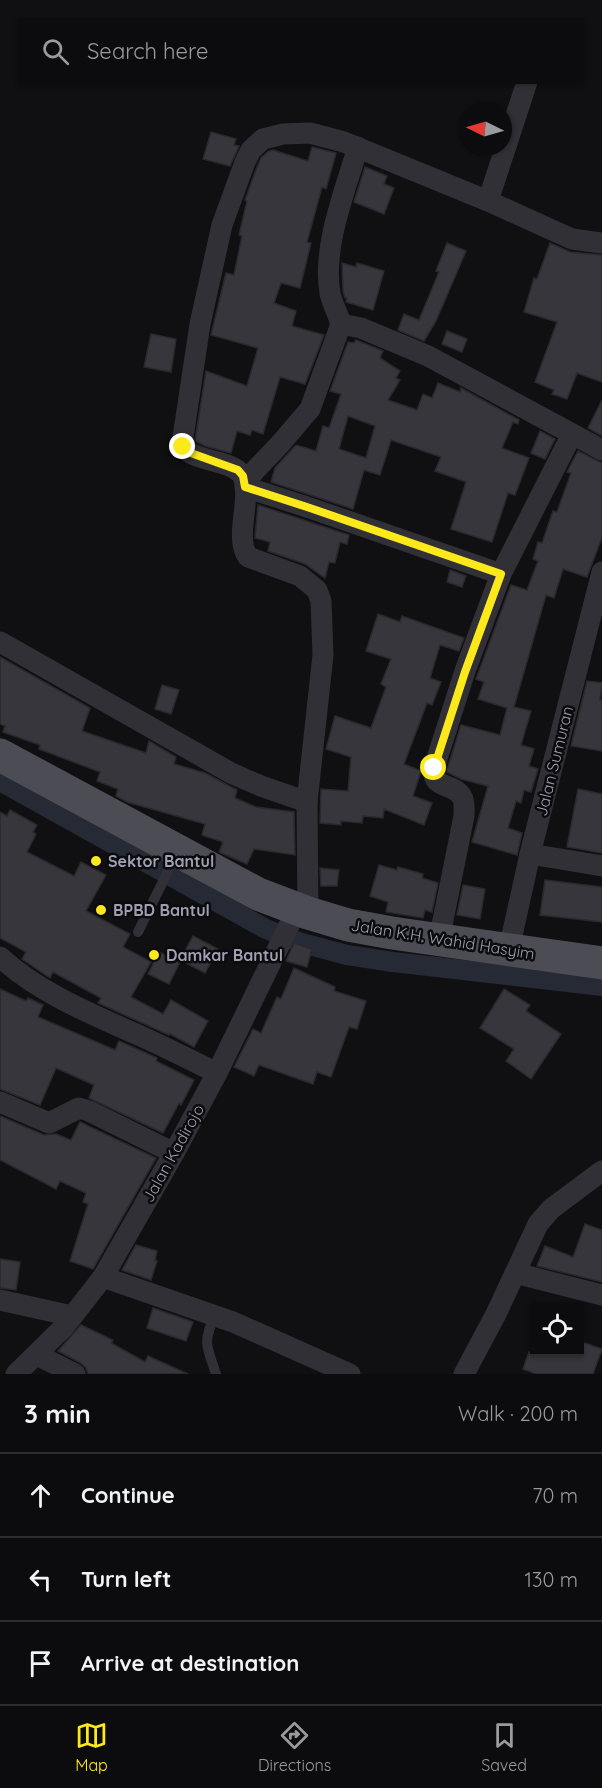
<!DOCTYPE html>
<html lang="en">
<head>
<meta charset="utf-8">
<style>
  body { margin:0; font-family:Quicksand,sans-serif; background:#151416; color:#f1f3f6 }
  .controls { position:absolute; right:18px; bottom:18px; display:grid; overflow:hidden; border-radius:0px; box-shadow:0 2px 4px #0004 }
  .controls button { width:54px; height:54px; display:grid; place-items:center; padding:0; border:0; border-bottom:2px solid #2c2b2e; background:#0c0b0d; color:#f1f3f6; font:30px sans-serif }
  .compass { position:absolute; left:458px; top:102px; width:54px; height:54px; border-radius:50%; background:#0c0b0d; box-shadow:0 2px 4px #0004; rotate:275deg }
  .stop { position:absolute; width:18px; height:18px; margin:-14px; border:4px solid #fce91c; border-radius:50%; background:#fff }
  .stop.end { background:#fce91c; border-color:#fff; box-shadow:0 2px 6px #0008 }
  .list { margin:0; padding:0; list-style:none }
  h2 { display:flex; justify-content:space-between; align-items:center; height:78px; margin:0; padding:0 24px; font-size:26px }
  h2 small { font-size:20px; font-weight:400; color:#9a9b9d }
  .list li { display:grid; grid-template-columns:39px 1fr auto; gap:18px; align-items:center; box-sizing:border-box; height:84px; padding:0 24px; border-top:2px solid #2c2b2e }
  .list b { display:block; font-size:22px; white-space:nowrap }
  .list em { font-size:20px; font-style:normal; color:#9a9b9d }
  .icon { flex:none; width:33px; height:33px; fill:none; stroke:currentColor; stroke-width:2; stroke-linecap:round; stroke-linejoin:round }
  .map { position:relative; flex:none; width:602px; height:1374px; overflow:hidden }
  .search { position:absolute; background:#0c0b0d; box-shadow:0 2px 4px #0004; left:18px; right:18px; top:18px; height:66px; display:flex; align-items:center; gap:15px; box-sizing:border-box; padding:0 21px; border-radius:0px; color:#9a9b9d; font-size:22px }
  .sheet { height:330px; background:#0c0b0d }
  nav { display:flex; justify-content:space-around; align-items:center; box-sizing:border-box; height:84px; border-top:2px solid #2c2b2e; background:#0c0b0d; font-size:16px; color:#9a9b9d }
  nav a { display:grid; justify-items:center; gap:3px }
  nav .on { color:#fce91c }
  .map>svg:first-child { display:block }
</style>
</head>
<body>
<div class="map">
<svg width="602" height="1374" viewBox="0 0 602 1374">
  <rect width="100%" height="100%" fill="#100f11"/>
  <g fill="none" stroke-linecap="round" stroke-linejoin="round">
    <path stroke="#252a35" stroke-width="20" d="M0,781L266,929L302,943L347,955L393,962L602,986"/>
  </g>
  <g fill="#37363c" stroke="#2a292d" stroke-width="1.5" fill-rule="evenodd">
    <path d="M211,132L236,139L234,145L239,146L230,166L203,159Z"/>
    <path d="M312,147L336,153L326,189L322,187L307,242L311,243L300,288L281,283L274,303L296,311L292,326L324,335L305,384L280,377L263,434L252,430L250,435L237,431L231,453L205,446L195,441L206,371L247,386L258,348L211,335L226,273L234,275L242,236L239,235L247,201L245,200L257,167L261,158L269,151L273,150L308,161Z"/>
    <path d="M365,167L387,176L384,184L394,188L384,214L354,202Z"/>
    <path d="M447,243L466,251L436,321L424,341L398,330L404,314L419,320L439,272L436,271Z"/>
    <path d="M550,243L570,252L602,255V382L577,373L567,399L552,394L554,390L535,382L557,322L524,312L534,278L537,279Z"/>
    <path d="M342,263L356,267L357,263L384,271L373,310L346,302L347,298H345L343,291Z"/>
    <path d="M447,331L467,339L462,352L442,344Z"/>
    <path d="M151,334L176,339L171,372L144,367Z"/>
    <path d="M356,340L383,351L380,358L400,371L396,378L400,380L388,400L417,410L423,394L432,398L438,383L460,392L461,388L519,420L518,424L513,422L502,448L529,458L515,495L508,493L492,542L451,529L466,482L435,471L441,457L391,440L380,475L364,470L353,509L271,482L275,468L296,445L316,451L323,426L329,428L341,394L330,391L348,342L354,343ZM348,416L375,426L366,458L339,449Z"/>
    <path d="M602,400V436L588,428Z"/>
    <path d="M540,431L555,439L545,459L531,453Z"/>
    <path d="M578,451L602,463V537L587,577L563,569L554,598L546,595L514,707L531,711L521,745L534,749L529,766L538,769L531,792L524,790L521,803L516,801L508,828L522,833L517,855L472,842L488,786L461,779L447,772V770L461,725L500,735L507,708L478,699L484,682L476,679L511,585L527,590L538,561L533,559L538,542L542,543L553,511L557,512L571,473L567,472Z"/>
    <path d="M258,505L349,535L347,544L340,542L335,563L329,562L325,578L305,564L268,551L270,542L255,538Z"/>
    <path d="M450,570L466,576L462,587L447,582Z"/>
    <path d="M378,614L400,622L402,616L464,638L459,651L440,645L430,678L441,682L432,705L427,703L404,764L421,771L413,796L432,803L424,825L384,809L383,818L363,816L362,823L341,821V825L320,823L321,789L348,791L351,757L326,749L335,716L371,728L386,687L381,684L391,659L366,651Z"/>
    <path d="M0,657L90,708L82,731L146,753L149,741L176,757L174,764L205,773L237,790L235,798L256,807L294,812L295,855L254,849L247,864L219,852L223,842L202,835L205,824L127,802L116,796L118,789L97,781L100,772L39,749L40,745L3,732L5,726L0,724Z"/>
    <path d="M587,681L602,683L600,700H602V751L571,746Z"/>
    <path d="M162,685L179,690L171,714L155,709Z"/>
    <path d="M578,789L602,794V853L567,847Z"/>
    <path d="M10,810L37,825L33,832L36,834L27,852L74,876L81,862L106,875L86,911L130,934L123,947L151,962L131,997L163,1014L171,1000L208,1021L194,1047L170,1034L169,1035L98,1003L101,998L53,972L50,978L22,959L26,952L0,938V812L7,816Z"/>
    <path d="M379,865L397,870L398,867L423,874L422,878L438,883L432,912L425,910L423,918L386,912L388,902L370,896Z"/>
    <path d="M320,868L339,870L337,886H321Z"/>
    <path d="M545,880L602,887V922L540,915Z"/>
    <path d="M463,885L485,889L480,919L457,915Z"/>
    <path d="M193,936L218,949L205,973L180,960Z"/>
    <path d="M294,943L312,949L307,967L286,961Z"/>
    <path d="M159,952L180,962L169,984L148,974Z"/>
    <path d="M294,968L335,987L334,991L366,1001L357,1029L349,1027L331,1077L317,1072L313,1084L259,1065L254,1076L234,1067L253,1029L261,1033L277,997L281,999Z"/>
    <path d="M0,989L26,1001L28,998L43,1005L38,1017L115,1050L119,1041L157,1058L156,1061L194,1080L181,1105L179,1103L163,1133L89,1098L94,1085L56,1068L40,1105L0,1089Z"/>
    <path d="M504,989L530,1005L526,1011L561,1034L531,1079L506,1061L514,1049L480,1028Z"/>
    <path d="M0,1116L44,1135L56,1134L71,1140L80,1122L156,1158L93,1269L70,1261L88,1204L83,1202L86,1193L60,1181L56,1189L0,1160Z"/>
    <path d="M585,1224L602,1230V1282L537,1266L545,1246L573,1257Z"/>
    <path d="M136,1245L157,1251L155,1260L157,1261L151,1280L122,1270Z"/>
    <path d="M0,1259L20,1262L16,1290L0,1288Z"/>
    <path d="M153,1308L193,1322L186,1341L147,1328Z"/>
    <path d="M81,1325L113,1340L111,1343L145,1362L148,1356L188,1374H88L86,1368L81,1363L58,1351Z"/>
    <path d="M579,1341L602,1349L593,1374H536L523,1369L529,1352H579Z"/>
  </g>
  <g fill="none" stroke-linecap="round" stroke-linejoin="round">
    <g stroke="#313036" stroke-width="10">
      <path d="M138,932L177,853"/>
      <path d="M215,1315C202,1344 207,1346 216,1374"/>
    </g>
    <g stroke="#313036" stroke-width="21">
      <path d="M488,201L527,82"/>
      <path d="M341,324C338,314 332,303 330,293C322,247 345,191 358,147"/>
      <path d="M245,481L281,443L310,409L341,324L361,328L428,356L602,450"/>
      <path d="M245,487L307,507L501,574"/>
      <path d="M0,642L231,773L261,786L307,802L323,655L321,601L317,590L300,576L248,557C233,537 254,493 242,475C231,458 189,463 182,444L200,324L222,225L245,162L251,150L263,139L283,134L310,133L344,142L488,201L572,239L602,243"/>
      <path d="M307,802L308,913"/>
      <path d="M530,854L602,866"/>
      <path d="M439,940L464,816C464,810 465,802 462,797C454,782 431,790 434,768L465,671L501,574L572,434"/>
      <path d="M509,949L530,854L602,572"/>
      <path d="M0,957C40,994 96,1016 145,1038C169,1049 193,1061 217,1073"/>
      <path d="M0,1102L49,1123L79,1108L89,1111L174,1153"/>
      <path d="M515,1273L602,1295"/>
      <path d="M103,1277L233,1322L350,1374"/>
      <path d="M0,1300L72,1316"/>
      <path d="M37,1355L75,1374"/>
      <path d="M16,1374L64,1327L103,1277L174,1153L217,1073L297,909"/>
      <path d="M464,1374L496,1314L538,1224L551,1209L602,1171"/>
    </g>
    <path stroke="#4c4c55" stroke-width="33" d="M0,755L258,894L308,913L348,925L392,933L602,963"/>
  </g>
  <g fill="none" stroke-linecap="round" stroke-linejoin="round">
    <path stroke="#fce91c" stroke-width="8" d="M183,447L188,452L238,470L243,476L245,487L307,507L501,574L465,672L434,768"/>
  </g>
  <g fill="#fce91c" stroke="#0b0a0c" stroke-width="2">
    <circle cx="96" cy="861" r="6"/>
    <circle cx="101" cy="910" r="6"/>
    <circle cx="154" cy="955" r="6"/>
  </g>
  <g text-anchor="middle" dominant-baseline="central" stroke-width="5" stroke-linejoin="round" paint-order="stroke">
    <g font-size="16" fill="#9fa0b3" stroke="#0b0a0c">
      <text transform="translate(554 761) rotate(-76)">Jalan Sumuran</text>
      <text transform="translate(443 939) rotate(9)">Jalan K.H. Wahid Hasyim</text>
      <text transform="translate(173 1153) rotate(-61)">Jalan Kadirojo</text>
    </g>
    <g font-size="16" font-weight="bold" fill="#9fa0b3" stroke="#0b0a0c" text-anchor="start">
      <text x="108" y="861">Sektor Bantul</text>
      <text x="113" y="910">BPBD Bantul</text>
      <text x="166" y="955">Damkar Bantul</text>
    </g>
  </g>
</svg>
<div class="controls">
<button><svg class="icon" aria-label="locate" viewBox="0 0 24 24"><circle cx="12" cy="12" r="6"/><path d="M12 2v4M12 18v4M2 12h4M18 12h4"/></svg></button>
</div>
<svg class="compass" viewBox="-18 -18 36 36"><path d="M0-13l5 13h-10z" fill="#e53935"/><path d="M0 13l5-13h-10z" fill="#9a9b9d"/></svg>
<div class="stop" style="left:434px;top:768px"></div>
<div class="stop end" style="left:183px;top:447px"></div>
<div class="search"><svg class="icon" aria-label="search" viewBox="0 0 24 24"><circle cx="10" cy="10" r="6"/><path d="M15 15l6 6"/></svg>Search here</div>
</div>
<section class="sheet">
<h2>3 min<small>Walk · 200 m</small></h2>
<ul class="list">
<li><svg class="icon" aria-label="ahead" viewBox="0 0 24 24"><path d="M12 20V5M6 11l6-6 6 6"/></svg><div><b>Continue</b></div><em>70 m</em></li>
<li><svg class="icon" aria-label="left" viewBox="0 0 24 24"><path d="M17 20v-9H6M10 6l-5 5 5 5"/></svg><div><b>Turn left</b></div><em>130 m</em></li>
<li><svg class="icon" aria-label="arrive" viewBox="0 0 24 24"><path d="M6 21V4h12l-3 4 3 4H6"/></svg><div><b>Arrive at destination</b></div></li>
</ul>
</section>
<nav>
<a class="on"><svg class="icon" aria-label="map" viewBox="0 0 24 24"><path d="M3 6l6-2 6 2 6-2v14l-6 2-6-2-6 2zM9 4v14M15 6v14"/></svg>Map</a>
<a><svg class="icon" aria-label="directions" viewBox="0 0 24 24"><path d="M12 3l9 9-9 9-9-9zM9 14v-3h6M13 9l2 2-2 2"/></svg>Directions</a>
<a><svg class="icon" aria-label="saved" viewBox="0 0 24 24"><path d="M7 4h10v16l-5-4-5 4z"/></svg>Saved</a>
</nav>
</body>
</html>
